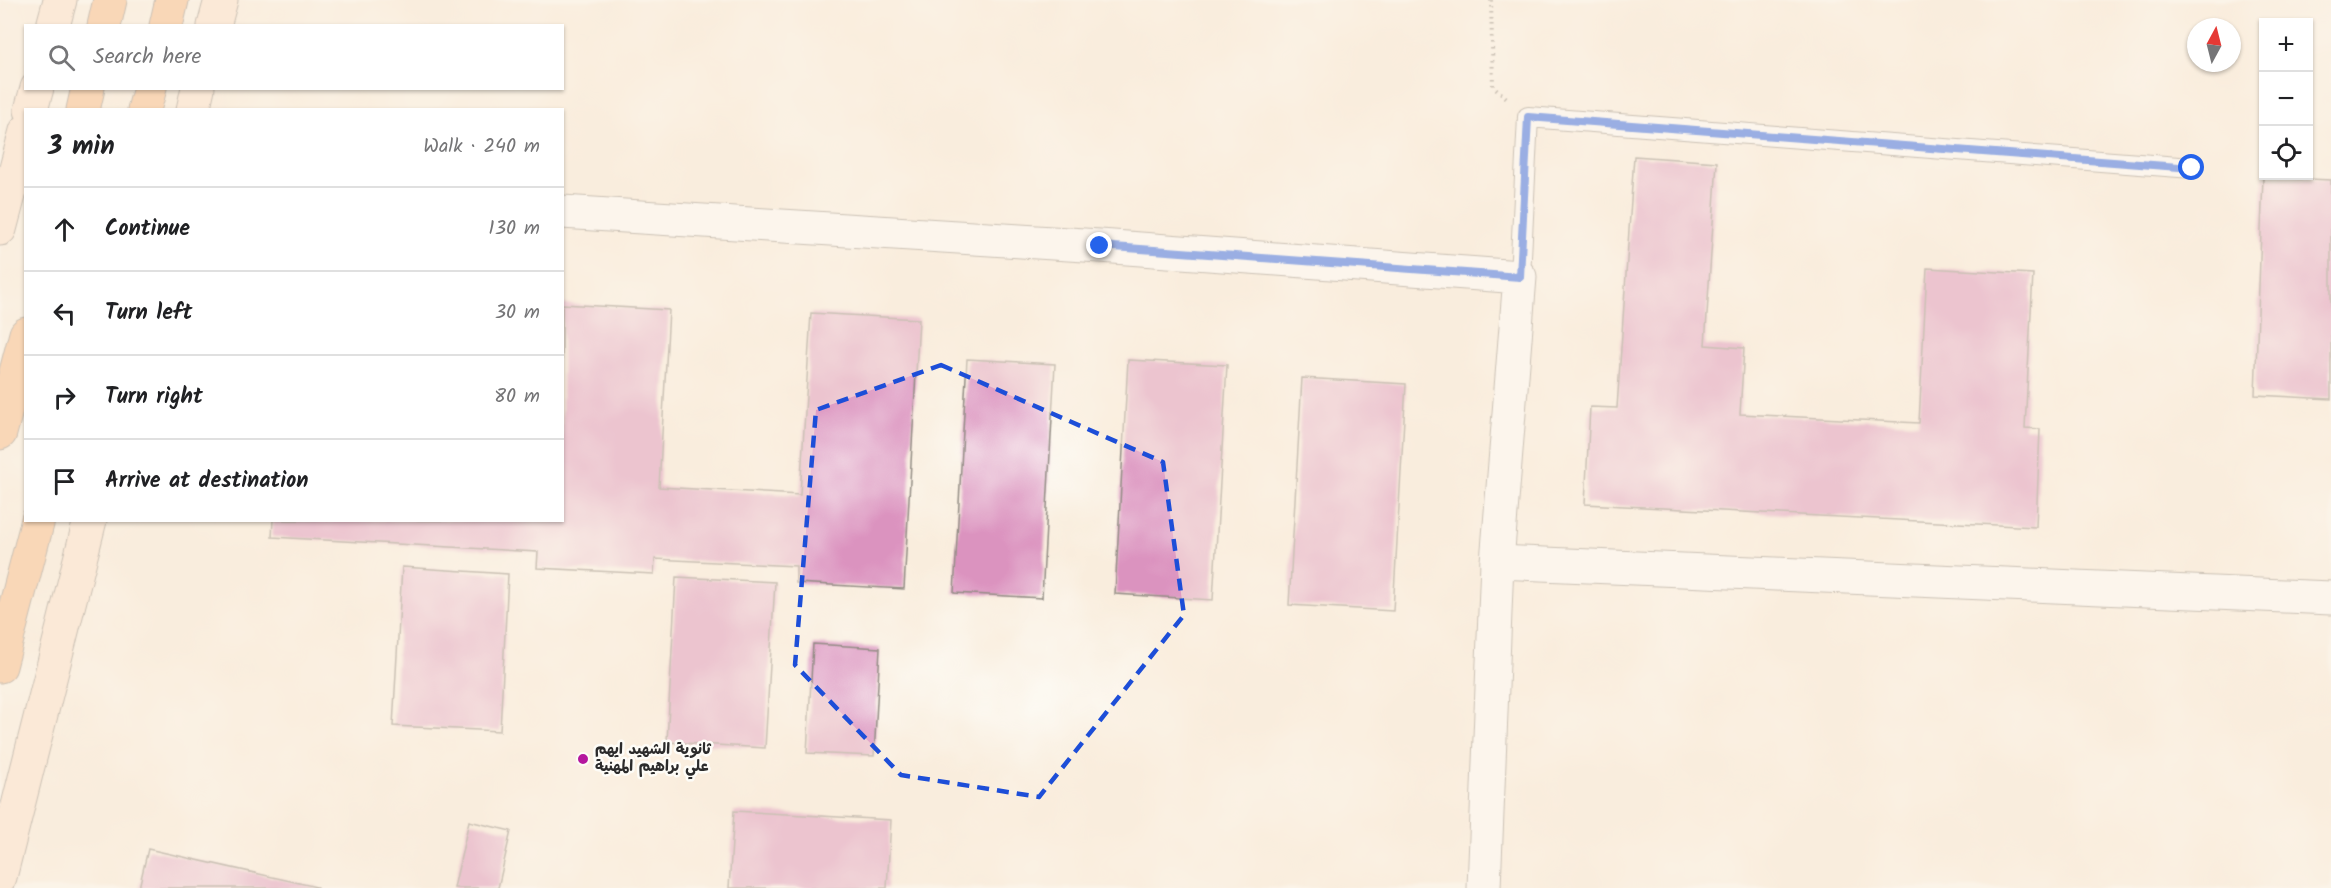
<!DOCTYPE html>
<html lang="en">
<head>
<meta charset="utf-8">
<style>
  body { margin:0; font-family:Kalam,"Playpen Sans Arabic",sans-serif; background:#f6f6f6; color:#202124 }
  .controls { position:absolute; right:18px; top:18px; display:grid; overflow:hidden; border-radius:0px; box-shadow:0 2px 4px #0004 }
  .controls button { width:54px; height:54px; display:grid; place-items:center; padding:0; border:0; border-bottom:2px solid #e0e0e0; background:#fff; color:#202124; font:30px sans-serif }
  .compass { position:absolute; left:2187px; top:18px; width:54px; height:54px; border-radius:50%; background:#fff; box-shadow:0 2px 4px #0004; rotate:7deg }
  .stop { position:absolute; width:18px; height:18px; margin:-14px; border:4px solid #2563eb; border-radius:50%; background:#fff }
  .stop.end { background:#2563eb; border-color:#fff; box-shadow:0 2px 6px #0008 }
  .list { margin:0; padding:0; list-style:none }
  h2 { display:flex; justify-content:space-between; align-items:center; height:78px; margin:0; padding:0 24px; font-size:26px }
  h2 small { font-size:20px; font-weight:400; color:#757577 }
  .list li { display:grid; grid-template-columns:39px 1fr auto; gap:18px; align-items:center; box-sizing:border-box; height:84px; padding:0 24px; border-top:2px solid #e0e0e0 }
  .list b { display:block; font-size:22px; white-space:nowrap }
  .list em { font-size:20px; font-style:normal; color:#757577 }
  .icon { flex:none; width:33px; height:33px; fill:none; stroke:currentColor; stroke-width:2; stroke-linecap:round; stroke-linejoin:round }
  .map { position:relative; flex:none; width:2331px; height:888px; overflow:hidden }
  .search { position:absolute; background:#fff; box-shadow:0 2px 4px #0004; left:24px; top:24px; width:540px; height:66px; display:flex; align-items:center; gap:15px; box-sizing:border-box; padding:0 21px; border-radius:0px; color:#757577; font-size:22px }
  .panel { position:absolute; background:#fff; box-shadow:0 2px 4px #0004; left:24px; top:108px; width:540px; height:414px; border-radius:0px }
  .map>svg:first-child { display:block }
</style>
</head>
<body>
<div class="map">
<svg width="2331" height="888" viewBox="0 0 2331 888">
  <rect width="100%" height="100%" fill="#fdfcf7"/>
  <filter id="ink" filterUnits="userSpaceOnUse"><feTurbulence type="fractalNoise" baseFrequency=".0167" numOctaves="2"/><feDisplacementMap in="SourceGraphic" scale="12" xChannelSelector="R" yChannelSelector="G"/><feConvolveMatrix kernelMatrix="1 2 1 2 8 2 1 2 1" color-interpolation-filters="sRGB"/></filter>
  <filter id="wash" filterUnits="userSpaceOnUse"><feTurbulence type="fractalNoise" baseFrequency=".008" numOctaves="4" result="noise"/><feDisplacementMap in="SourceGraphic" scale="24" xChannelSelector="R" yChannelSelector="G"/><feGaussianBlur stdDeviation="1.35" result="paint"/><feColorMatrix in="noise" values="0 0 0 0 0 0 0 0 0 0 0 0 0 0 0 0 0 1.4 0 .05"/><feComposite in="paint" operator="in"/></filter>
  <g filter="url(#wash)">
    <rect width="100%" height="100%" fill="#f9eddd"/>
    <g id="blocks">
      <g fill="#db93bf">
        <path d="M1634,156L1717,162L1705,345L1744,348L1740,414L1919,423L1927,268L2033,274L2025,428L2040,429L2036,527L1585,504L1590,407L1617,408Z"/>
        <path d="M2263,177L2331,180V399L2255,395Z"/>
        <path d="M562,304L669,310L659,487L800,495L811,313L919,319L904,589L796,583V566L655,559L654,574L537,568L538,552L272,537L273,520H562Z"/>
        <path d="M967,359L1055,364L1042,598L954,593Z"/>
        <path d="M1128,360L1227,365L1213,600L1115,594Z"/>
        <path d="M1302,378L1406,384L1393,611L1289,605Z"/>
        <path d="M402,567L508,574L500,731L393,726Z"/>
        <path d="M676,577L775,582L765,748L667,742Z"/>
        <path d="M813,644L880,648L874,756L807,753Z"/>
        <path d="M734,811L891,820L887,888H729Z"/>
        <path d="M469,821L511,831L498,888H454Z"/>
        <path d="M148,849L317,887V888H139Z"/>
      </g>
    </g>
  </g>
  <g filter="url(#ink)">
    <use href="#blocks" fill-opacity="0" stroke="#928c84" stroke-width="1.5"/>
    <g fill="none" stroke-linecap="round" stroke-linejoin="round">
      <defs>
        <path id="lane" d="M1520,277L1528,117L2192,168"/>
        <g id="street">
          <path d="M562,212L1100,246L1520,277L1497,562L1484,888"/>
          <path d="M1497,562L2331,598"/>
        </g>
        <g id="secondary">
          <path d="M53,26L60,0"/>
          <path d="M214,26L221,0"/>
          <path d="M31,110L37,88"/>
          <path d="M193,110L198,88"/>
          <path d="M0,229L26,131"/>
          <path d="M0,877L90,520"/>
        </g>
        <g id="primary">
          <path d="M104,26L110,0"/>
          <path d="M166,26L172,0"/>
          <path d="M83,110L88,88"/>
          <path d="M144,110L150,88"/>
          <path d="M0,433L26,334"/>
          <path d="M0,666L38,520"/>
        </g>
      </defs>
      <use href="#lane" stroke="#928c84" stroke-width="22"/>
      <use href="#street" stroke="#928c84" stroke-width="35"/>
      <use href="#secondary" stroke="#928c84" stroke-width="35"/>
      <use href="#primary" stroke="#928c84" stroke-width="35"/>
      <path stroke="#928c84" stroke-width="4" stroke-dasharray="1.5 4.5" stroke-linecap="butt" d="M1491,0L1493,86L1509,100"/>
      <use href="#lane" stroke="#fff" stroke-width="20"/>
      <use href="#street" stroke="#fff" stroke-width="33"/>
      <use href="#secondary" stroke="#fde4d0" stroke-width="33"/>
      <use href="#primary" stroke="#f9bc8a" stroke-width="33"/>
    </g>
  </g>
  <g fill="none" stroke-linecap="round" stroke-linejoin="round" filter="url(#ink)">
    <path stroke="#2563eb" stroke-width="8" d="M1100,246L1520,277L1528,117L2192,168"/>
  </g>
  <path d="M0 0H2331V888H0ZM941,365L1163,462L1184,615L1039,797L901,775L795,665L816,410Z" fill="#f9eddd" fill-opacity=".55" fill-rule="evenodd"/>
  <path fill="none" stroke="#1d4ed8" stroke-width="4.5" stroke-dasharray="12 8" stroke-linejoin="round" d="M941,365L1163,462L1184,615L1039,797L901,775L795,665L816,410Z"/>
  <circle fill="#b5179e" stroke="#fdfcf7" stroke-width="2" cx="583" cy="759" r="6"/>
  <g text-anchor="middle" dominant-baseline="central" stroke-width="5" stroke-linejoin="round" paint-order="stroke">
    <g font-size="15" font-weight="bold" fill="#2b2b2b" stroke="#fdfcf7" text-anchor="start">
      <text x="595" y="750">ثانوية الشهيد ايهم<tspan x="595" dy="17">علي براهيم المهنية</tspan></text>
    </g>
  </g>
</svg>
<div class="controls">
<button>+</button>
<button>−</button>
<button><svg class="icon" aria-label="locate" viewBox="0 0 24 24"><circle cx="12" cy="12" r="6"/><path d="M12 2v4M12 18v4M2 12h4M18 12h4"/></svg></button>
</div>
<svg class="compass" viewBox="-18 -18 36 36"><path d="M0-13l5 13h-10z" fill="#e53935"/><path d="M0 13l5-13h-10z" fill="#757577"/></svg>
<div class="stop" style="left:2192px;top:168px"></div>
<div class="stop end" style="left:1100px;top:246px"></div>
<div class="search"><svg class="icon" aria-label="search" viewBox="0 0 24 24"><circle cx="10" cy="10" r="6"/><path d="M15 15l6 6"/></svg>Search here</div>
<section class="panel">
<h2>3 min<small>Walk · 240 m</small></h2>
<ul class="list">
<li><svg class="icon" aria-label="ahead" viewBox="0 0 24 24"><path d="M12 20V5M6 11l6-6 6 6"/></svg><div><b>Continue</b></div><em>130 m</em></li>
<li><svg class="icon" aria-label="left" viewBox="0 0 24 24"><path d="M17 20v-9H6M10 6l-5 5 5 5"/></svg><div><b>Turn left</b></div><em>30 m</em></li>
<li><svg class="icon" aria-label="right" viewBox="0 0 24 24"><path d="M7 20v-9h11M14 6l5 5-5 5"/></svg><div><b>Turn right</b></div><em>80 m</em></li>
<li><svg class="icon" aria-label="arrive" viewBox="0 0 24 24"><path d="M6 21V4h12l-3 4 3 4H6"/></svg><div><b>Arrive at destination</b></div></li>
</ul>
</section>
</div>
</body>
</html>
